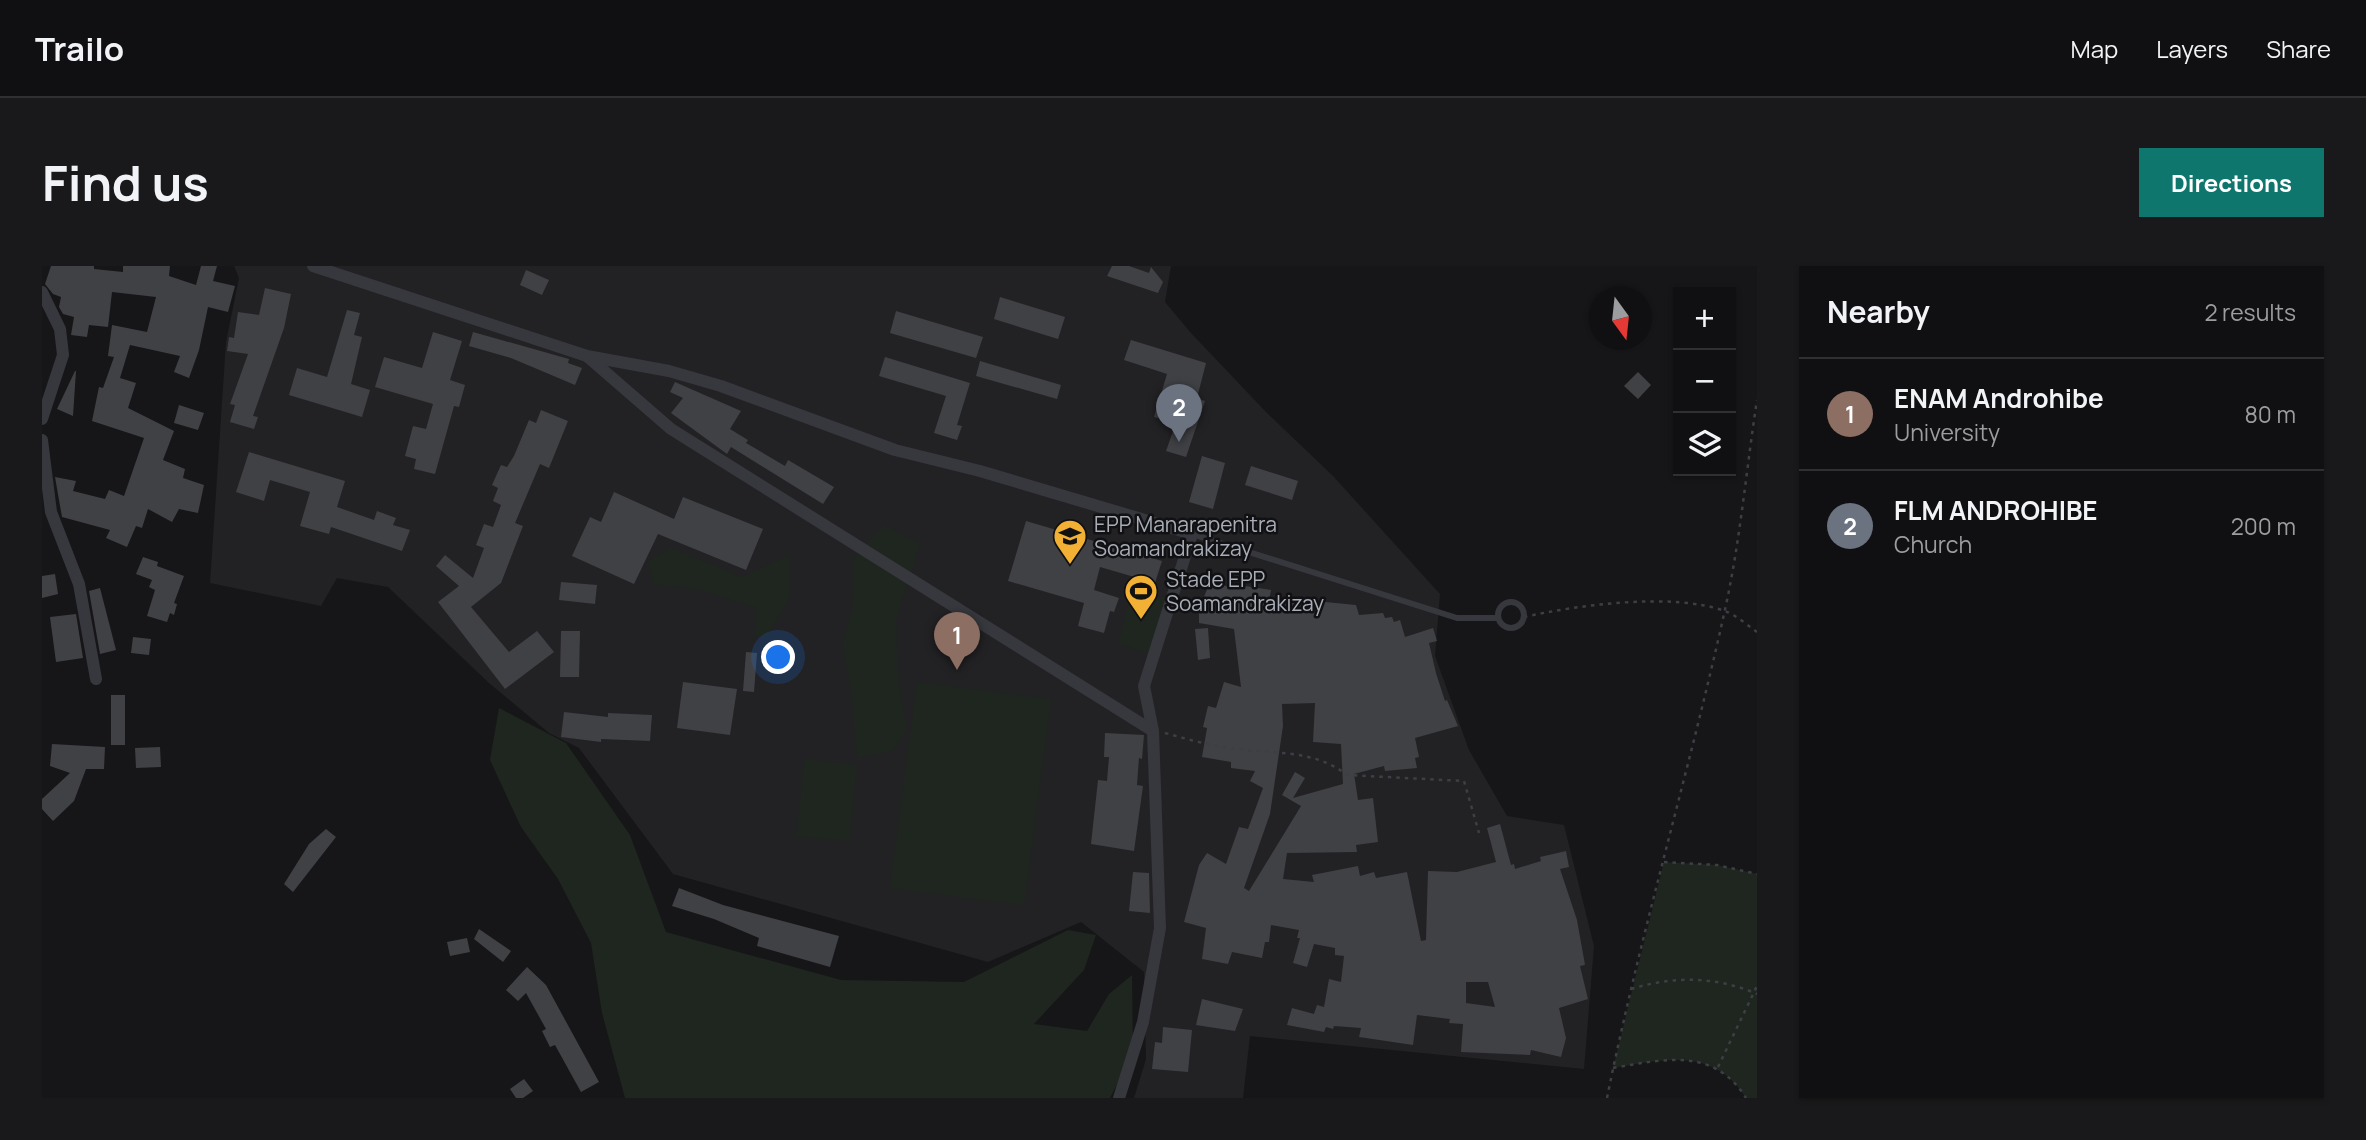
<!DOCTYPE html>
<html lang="en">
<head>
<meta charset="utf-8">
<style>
  body { margin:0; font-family:Manrope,sans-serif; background:#19191b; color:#f1f3f6 }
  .controls { position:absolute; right:21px; top:21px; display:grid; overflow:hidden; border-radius:0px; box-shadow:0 2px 5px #0004 }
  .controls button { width:63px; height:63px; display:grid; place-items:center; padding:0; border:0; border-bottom:2px solid #303032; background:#101012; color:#f1f3f6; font:35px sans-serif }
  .compass { position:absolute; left:1547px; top:21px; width:63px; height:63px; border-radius:50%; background:#101012; box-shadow:0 2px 5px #0004; rotate:165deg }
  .you { position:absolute; left:737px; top:392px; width:24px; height:24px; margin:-18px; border:5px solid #fff; border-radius:50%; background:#1a73e8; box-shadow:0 0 0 10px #1a73e833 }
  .badge { display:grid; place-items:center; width:46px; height:46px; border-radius:50%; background:#0f766e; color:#fff; font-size:23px; font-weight:700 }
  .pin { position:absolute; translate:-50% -58px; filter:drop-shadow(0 2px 4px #0008) }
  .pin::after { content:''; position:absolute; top:37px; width:24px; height:21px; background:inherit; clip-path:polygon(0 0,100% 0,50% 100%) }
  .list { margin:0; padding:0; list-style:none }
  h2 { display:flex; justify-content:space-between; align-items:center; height:91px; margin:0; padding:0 28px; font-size:30px }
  h2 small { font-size:23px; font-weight:400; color:#9c9d9f }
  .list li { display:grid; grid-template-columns:46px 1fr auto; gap:21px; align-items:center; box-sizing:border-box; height:112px; padding:0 28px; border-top:2px solid #303032 }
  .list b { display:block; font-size:26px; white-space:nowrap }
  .list p { margin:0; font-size:23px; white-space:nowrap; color:#9c9d9f }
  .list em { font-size:23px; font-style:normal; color:#9c9d9f }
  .icon { flex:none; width:38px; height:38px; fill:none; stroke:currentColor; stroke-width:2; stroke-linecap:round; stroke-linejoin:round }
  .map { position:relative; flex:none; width:1715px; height:832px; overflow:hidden; border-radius:0px }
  header { display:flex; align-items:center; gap:42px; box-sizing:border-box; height:98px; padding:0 35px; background:#101012; border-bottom:2px solid #303032 }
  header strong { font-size:33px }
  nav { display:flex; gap:38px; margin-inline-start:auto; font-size:24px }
  .intro { display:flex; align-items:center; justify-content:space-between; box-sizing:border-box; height:168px; padding:0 42px }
  h1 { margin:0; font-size:49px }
  .button { padding:18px 32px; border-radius:0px; background:#0f766e; color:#fff; font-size:24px; font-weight:700 }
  main { display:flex; gap:42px; padding:0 42px }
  aside { flex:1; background:#101012; border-radius:0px; box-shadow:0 2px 5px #0004 }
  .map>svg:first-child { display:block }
</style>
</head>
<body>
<header>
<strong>Trailo</strong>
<nav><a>Map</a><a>Layers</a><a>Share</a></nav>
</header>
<div class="intro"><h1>Find us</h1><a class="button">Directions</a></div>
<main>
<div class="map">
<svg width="1715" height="832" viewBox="0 0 1715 832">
  <rect width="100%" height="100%" fill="#161618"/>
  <path fill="#222225" d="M192,0H1129L1123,36L1149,67L1225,147L1291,210L1398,328L1393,390L1427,484L1465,550L1522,559L1552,680L1542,803L1208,770L1201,832H1092L1104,793L1102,706L1039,656L946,696L631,608L537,482L507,467L447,417L346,321L295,312L279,340L168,317L184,76L197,12Z"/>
  <g fill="#1e261f">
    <path d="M842,259L878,278L854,352L857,421L865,463L850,485L815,492L811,436L801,379L812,332V293Z"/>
    <path d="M629,282L700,311L748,289L747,333L725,370L713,371L715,342L658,324L612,318L606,295Z"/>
    <path d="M1090,324L1123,332L1108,387L1076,378Z"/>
    <path d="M875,416L1009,433L982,639L848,622Z"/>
    <path d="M457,442L524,477L588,569L624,666L799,714L922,716L1026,664L1054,669L1042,704L992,758L1045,765L1067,728L1090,709L1091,788L1068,832H583L560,747L549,677L516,613L479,561L448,494Z"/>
    <path d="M763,493L815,499L807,575L754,570Z"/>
    <path d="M1622,596L1675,599L1715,608V832H1704C1672,781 1623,793 1571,802Z"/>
  </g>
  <g fill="#404145" fill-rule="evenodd">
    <path d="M9,0H52V3L81,6V0H128L127,10L154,19L159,0H175L171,15L193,20L186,46L166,41L157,84L147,112L132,106L138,90L88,79L78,112L94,117L86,142L132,165L121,194L143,203L141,212L162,219L156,247L137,243L130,256L106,243L100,262L94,260L85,281L64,272L68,264L20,251L13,211L34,215L31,225L63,233L67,224L82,230L102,172L50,155L57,121L61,122L72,91L66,90L70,59L105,66L114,31L70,26L66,61L47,59L45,71L29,69L32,51L21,48L17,41L19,31L11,28L3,18Z"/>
    <path d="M1070,0H1087L1107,7L1109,1L1121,16L1116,27L1065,10Z"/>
    <path d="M484,4L507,14L500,29L478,19Z"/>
    <path d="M223,22L249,28L242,62L211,150L216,151L212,163L188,156L193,139L188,138L206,88L185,85L187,71L192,72L196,46L217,49Z"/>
    <path d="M958,31L1023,51L1016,73L952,53Z"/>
    <path d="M305,44L318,47L312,69L320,71L309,118L328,124L320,151L247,129L255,102L285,111Z"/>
    <path d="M854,45L941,71L934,92L848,67Z"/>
    <path d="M391,66L420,75L408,114L423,119L417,141L412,140L393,208L372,203L374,193L363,190L371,160L384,163L391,138L333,121L342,91L380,102Z"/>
    <path d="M431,66L527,93L526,97L540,102L533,119L469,92L427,80Z"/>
    <path d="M1089,74L1164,97L1155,132L1163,135L1144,191L1124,185L1134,157L1112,151L1125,108L1082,94Z"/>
    <path d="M843,91L928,117L915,159L920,160L915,174L892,167L904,130L837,110Z"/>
    <path d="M938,95L1019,119L1015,133L934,110Z"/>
    <path d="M33,105H34L31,150L15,143Z"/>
    <path d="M1596,106L1609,119L1596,133L1582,120Z"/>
    <path d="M633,116L699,145L688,163L706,174L704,177L743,200L746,194L792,221L781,238L689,181L685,188L629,147L641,132L628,126Z"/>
    <path d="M137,139L162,147L156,164L132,157Z"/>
    <path d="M499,144L526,155L507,202L498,198L473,257L481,260L459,317L429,341L467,386L495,365L512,386L463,423L396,336L417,320L394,300L403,289L431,312L442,282L434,279L442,258L451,261L459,239L451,235L456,222L450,219L459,199L465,201L472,190L487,154L494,157Z"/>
    <path d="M207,186L303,215L295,241L332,254L335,245L354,252L351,259L368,264L360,285L289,261L287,268L258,260L268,226L228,214L222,235L194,226Z"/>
    <path d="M1160,190L1183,197L1171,243L1147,236Z"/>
    <path d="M1209,200L1256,215L1250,234L1203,219Z"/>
    <path d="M572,226L632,253L641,231L721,263L704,304L616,268L592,318L530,290L548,251L559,256Z"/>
    <path d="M984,255L1120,295L1113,317L1058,301L1052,324L1077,332L1072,346L1068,345L1062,367L1036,360L1042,337L966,315Z"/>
    <path d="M101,291L116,296L115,300L142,310L132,337L135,338L132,349L128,347L125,356L105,350L113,324L107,321L110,314L94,308Z"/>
    <path d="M13,308L16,328L0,332V310Z"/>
    <path d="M1170,312L1189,323L1190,318L1229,324L1227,334L1243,333L1272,340L1273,335L1314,339L1317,349L1341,347L1343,352L1350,351L1352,356L1358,354L1363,371L1391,362L1395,375L1387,377L1394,407L1403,435L1405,434L1416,460L1373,472L1377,491L1373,492L1375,502L1343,505L1342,500L1312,508L1316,534L1331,532L1336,576L1314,579L1315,586L1245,587L1241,613L1272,616L1270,609L1316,600L1318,610L1332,606L1334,612L1365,606L1379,675L1384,674L1386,605L1415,606L1454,596L1445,562L1458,558L1469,599L1472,598L1473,603L1499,595L1498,591L1524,585L1527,601L1518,603L1535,654L1543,699L1538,700L1546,733L1517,742L1524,772L1519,791L1489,784L1488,789L1419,786L1421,758L1407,757L1408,753L1375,749L1371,779L1317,771L1319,762L1292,760L1291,763L1284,761L1282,766L1245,759L1250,742L1272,748L1275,739L1282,741L1287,713L1299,716L1302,690L1293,689V682L1272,678L1265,701L1251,697L1258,672H1255L1257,664L1229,659L1227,676H1223L1220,692L1190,686L1186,698L1160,693L1164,662L1142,656L1157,599L1165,587L1184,598L1197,561L1206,563L1221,522L1208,515L1213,505L1189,502V496L1160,491L1165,462L1161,461L1166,440L1174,442L1182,416L1199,421L1192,363L1157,357V342ZM1240,438L1273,437L1271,476L1299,478L1301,518L1251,532L1263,512L1253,506L1240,529L1259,540L1207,625L1202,622L1228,548L1241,460ZM1424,716H1446L1453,741L1424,737Z"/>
    <path d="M519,316L555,319L553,338L517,334Z"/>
    <path d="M58,322L74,384L58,388L47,325Z"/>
    <path d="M34,348L41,392L14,396L8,351Z"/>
    <path d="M1166,362L1168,392L1156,394L1153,363Z"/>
    <path d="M519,365H538L537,411H518Z"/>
    <path d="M91,371L109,373L107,389L89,387Z"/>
    <path d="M704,386L715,387L712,426L701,425Z"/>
    <path d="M641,416L695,423L688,469L635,462Z"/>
    <rect x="69" y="429" width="14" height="50"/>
    <path d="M522,446L566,451V447L610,449L608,475L559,473V476L519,471Z"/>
    <path d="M1063,467L1102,469L1100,493L1097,492L1095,519L1101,520L1092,585L1049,578L1056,514L1065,515L1067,491H1062Z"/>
    <path d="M10,478L63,481L62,503H44L32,535L11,555L0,543V533L28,507L8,500Z"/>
    <path d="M118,481L119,501L94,502L93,482Z"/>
    <path d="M284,563L294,571L251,626L242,618L267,578Z"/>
    <path d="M1091,606L1107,607L1108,647L1087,645Z"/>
    <path d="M637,622L681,639L797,670L788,701L715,680L717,672L672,653L630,640Z"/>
    <path d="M437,663L469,685L461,696L432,673Z"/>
    <path d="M425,672L428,686L408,690L405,676Z"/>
    <path d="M485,701L504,719L557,816L539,826L513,779L508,781L500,765L504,763L484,727L476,735L464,724Z"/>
    <path d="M1160,733L1201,743L1193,765L1154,759Z"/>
    <path d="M1121,761L1150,764L1146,806L1110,803L1113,776L1120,777Z"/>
    <path d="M482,813L491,825L481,832H474L468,823Z"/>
  </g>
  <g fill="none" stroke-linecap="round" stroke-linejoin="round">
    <g stroke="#3d3f44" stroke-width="2.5" stroke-dasharray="3.5 5" stroke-linecap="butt">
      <path d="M1482,351C1536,339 1630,326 1683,345C1694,349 1705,359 1715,366"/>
      <path d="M1123,467C1142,472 1161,478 1181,481C1223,489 1270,481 1305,509L1422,515L1437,567"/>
      <path d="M1622,596L1675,599L1715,608"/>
      <path d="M1589,723C1631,710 1674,710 1715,728"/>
      <path d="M1676,801L1715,720"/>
      <path d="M1571,802C1623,793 1672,781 1704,832"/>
      <path d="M1565,832C1598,669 1646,510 1682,348C1698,278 1704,205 1715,134"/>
    </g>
    <g stroke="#37383d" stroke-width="6">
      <path d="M1150,268L1415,352H1456"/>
      <circle cx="1469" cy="349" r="13"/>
    </g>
    <g stroke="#37383d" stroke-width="12">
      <path d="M271,0L545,90L627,105L679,120L853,184L938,205L1150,268L1102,420L1111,465L1118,662L1101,756L1077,832"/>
      <path d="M0,26L18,63L21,89L0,153"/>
      <path d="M546,91L629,163L1111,465"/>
      <path d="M0,174L9,246L37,318L54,413"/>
    </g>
  </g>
  <defs>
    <symbol id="school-pin" viewBox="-11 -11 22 30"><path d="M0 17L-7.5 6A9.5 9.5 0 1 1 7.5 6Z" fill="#f2b134" stroke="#111113"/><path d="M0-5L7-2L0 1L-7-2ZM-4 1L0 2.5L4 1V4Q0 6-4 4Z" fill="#111"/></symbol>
    <symbol id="stadium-pin" viewBox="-11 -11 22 30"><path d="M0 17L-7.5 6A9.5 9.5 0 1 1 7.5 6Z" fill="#f2b134" stroke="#111113"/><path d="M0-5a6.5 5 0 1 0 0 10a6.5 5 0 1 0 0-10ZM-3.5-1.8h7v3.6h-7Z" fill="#111"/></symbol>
  </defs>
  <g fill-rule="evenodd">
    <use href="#school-pin" x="1009" y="251" width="38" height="52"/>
    <use href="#stadium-pin" x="1080" y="306" width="38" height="52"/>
  </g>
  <g text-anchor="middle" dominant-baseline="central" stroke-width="5" stroke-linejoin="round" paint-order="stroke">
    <g font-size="21" fill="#a8adb8" stroke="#111113" text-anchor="start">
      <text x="1052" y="258">EPP Manarapenitra<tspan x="1052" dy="24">Soamandrakizay</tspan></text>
      <text x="1124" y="313">Stade EPP<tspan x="1124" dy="24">Soamandrakizay</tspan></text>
    </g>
  </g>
</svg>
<div class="controls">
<button>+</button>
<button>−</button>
<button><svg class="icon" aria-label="layers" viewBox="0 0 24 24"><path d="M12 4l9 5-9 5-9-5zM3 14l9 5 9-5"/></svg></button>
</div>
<svg class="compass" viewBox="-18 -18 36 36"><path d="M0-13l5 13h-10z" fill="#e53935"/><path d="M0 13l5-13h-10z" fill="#9c9d9f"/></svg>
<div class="you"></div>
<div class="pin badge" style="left:915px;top:404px;background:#8d6e63">1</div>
<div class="pin badge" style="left:1137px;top:176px;background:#6b7280">2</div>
</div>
<aside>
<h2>Nearby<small>2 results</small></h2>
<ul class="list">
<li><span class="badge" style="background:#8d6e63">1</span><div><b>ENAM Androhibe</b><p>University</p></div><em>80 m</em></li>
<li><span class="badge" style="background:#6b7280">2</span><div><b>FLM ANDROHIBE</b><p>Church</p></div><em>200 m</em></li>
</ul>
</aside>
</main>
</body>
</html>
